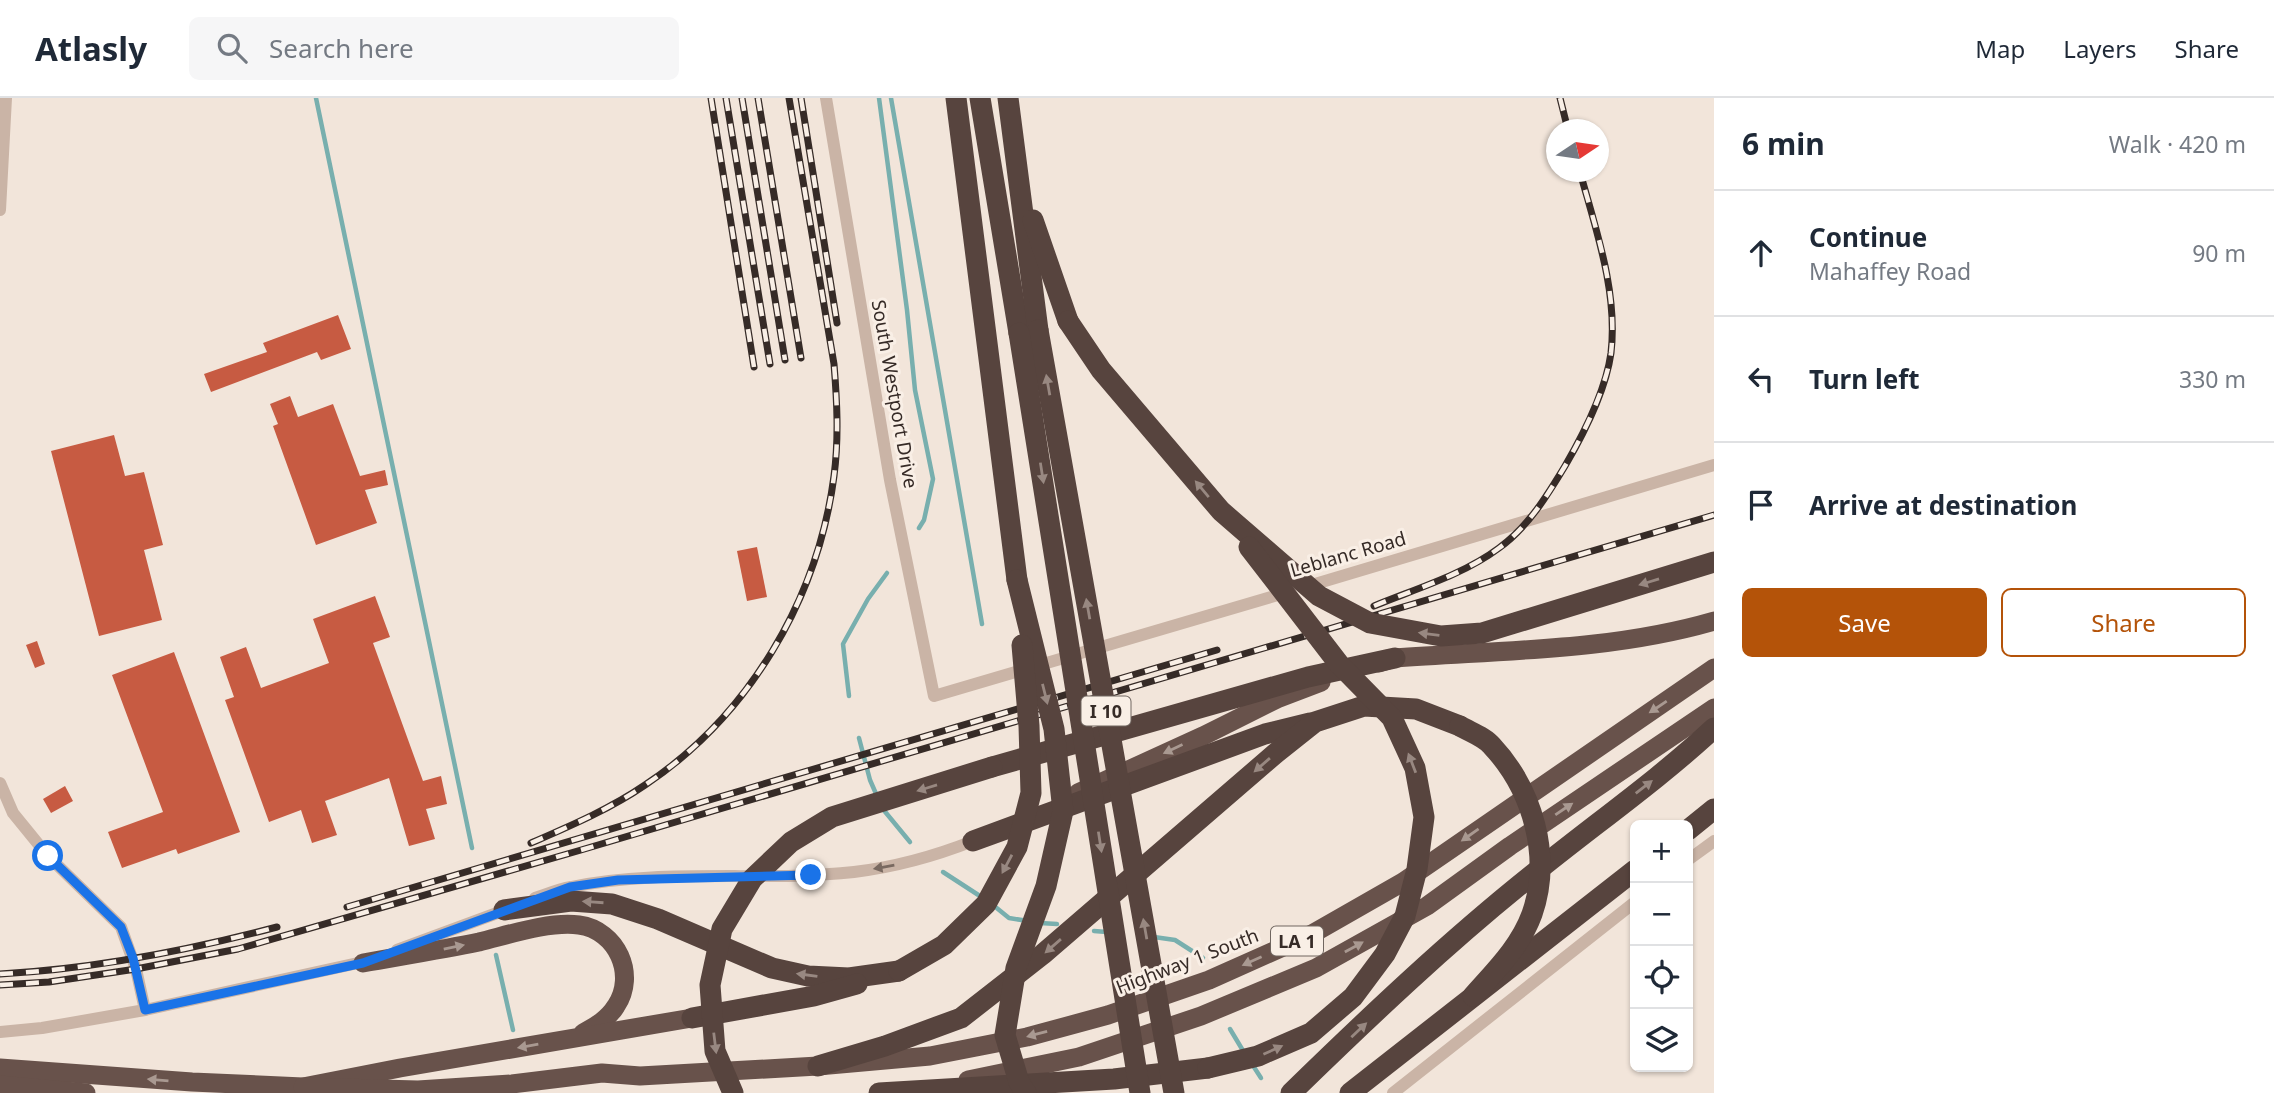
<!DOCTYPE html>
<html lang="en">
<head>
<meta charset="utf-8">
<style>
  body { margin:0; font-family:"Noto Sans",sans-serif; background:#f6f6f7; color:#1f2937 }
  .controls { position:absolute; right:21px; bottom:21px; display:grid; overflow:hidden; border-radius:10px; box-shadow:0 2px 5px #0004 }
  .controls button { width:63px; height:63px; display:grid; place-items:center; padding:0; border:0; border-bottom:2px solid #e0e1e3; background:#fff; color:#1f2937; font:35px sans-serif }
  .compass { position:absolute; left:1546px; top:21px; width:63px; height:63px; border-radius:50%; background:#fff; box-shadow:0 2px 5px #0004; rotate:77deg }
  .stop { position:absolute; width:21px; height:21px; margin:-16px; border:5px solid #1a73e8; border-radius:50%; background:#fff }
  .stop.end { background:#1a73e8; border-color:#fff; box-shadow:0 2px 7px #0008 }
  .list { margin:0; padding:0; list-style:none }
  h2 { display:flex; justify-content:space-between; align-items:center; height:91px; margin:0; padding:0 28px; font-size:30px }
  h2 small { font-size:23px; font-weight:400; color:#747a83 }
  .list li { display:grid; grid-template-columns:46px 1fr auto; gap:21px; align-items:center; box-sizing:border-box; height:126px; padding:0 28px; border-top:2px solid #e0e1e3 }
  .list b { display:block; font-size:26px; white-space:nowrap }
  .list p { margin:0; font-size:23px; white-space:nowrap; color:#747a83 }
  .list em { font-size:23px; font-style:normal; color:#747a83 }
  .actions { display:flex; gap:14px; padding:21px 28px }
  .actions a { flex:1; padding:16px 0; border:2px solid #b45309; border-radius:10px; text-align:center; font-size:24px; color:#b45309 }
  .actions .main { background:#b45309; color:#fff }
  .icon { flex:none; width:38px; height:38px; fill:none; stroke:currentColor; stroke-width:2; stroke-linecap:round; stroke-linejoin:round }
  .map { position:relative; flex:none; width:1714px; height:995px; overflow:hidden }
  header { display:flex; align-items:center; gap:42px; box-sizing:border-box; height:98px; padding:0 35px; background:#fff; border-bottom:2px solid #e0e1e3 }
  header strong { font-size:33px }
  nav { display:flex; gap:38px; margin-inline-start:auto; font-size:24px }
  .search { width:490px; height:63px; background:#f6f6f7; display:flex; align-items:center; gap:18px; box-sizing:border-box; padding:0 24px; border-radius:10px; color:#747a83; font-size:26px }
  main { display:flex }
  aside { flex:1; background:#fff }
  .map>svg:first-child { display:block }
</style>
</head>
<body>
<header>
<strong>Atlasly</strong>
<div class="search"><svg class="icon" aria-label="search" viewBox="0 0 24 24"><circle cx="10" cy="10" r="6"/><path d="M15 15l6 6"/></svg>Search here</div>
<nav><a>Map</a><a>Layers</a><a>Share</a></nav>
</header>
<main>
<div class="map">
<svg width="1714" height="995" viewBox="0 0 1714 995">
  <rect width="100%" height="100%" fill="#f2e5da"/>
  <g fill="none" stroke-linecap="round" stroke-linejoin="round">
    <g stroke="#78afae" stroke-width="4.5">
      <path d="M316,0L472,750"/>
      <path d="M879,0L907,212L915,292L933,381L924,422L919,430"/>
      <path d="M891,0L982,526"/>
      <path d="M849,598L843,546L868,501L887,475"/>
      <path d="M859,640L870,682L877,698"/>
      <path d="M882,710L910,744"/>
      <path d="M943,774L983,800"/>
      <path d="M993,807L1009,820L1028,823"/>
      <path d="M1040,825L1057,826"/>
      <path d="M1094,833L1107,834"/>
      <path d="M1154,839L1175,842L1203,860"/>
      <path d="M496,857L513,932"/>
      <path d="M1230,931L1245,956"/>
      <path d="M1252,966L1261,980"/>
    </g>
  </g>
  <g fill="#c75b42">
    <path d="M338,217L351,251L321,262L317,254L211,294L204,276L267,254L263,245Z"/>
    <path d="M290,298L298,319L333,306L360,378L385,372L388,387L365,392L377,425L316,447L273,328L278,326L270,306Z"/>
    <path d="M114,337L125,378L144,374L163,447L144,452L162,522L99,538L51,353Z"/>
    <path d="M757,449L767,499L747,503L737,453Z"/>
    <path d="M375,498L390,539L373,545L423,683L441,678L447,706L426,711L435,741L409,748L389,680L325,703L337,737L312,745L301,712L269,724L225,602L234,599L220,559L246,549L261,590L329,565L313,521Z"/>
    <path d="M37,543L45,566L35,570L26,547Z"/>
    <path d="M174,554L240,734L178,756L176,751L122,770L108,734L163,714L112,577Z"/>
    <path d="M65,688L73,703L51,715L43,701Z"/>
  </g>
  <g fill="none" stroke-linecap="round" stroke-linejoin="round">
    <g stroke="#cab4a6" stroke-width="12">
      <path d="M826,0L890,382L934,598L1288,494"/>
      <path d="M0,112L6,0"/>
      <path d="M1305,489L1714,367"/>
      <path d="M0,685L13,715L48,758L121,829L136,871L145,912"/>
      <path d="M1688,762L1714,743"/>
      <path d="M535,800C547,796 559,791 571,789C661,770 762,784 854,774C895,769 935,758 973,743"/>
      <path d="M397,852L508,811"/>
      <path d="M0,934L42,930L145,912L367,863"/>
      <path d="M1393,995L1635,804"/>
    </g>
    <g stroke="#68524b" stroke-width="19">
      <path d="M1379,565L1395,560C1501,552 1611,553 1714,523"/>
      <path d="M1078,695L1203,638L1279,600L1321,584"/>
      <path d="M363,865C402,858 440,852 479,844C508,837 549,823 579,827C617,832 637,877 616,908C608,921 596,928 583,935"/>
      <path d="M0,970L192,984L303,989L400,970L692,920"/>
      <path d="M968,982L1079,959L1201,918L1316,870L1427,808L1510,748L1714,610"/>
      <path d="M0,987L86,995"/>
      <path d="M303,989L418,992L512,986L602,975L640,978L818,968L930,958L1027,939L1108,917L1209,882L1312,836L1403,784L1714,570"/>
    </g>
    <g stroke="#57443e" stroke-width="21">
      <path d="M956,0L1017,482"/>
      <path d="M980,0L1019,235"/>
      <path d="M1008,0L1038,232"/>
      <path d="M1033,122L1068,223"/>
      <path d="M992,669L1308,579L1395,560"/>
      <path d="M1688,732L1714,711"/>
      <path d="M973,743L1265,636L1310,625"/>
      <path d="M504,812L571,803L612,806L658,821L772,870L808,878L849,880L899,873"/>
      <path d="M692,920L814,898L857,886"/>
      <path d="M818,968L885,948L961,920L1043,856L1276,655L1315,624L1364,608L1416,611L1460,628"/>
      <path d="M879,995L1114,981L1208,970"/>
      <path d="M1291,995C1368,920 1448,844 1532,777C1592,728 1657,683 1714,630"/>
      <path d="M1350,995L1635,772"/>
    </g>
    <defs>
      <g id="rail">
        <path d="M711,0L754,269"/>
        <path d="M726,0L770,266"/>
        <path d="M742,0L785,262"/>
        <path d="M758,0L801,260"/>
        <path d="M801,0L837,225"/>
        <path d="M1560,0L1568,32"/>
        <path d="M1374,508C1415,491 1463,477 1499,450C1528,429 1547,398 1565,368C1583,337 1606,291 1611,255C1618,194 1596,132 1580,74"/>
        <path d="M531,745C570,728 610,711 645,687C749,618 818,501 834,378C839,340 837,303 834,266L789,0"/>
        <path d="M347,809L1217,552"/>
        <path d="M0,876C93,871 186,853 277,829"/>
        <path d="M0,887L49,884L136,871L238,851L581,752L1714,417"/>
      </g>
    </defs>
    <use href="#rail" stroke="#362b27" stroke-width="7"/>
    <use href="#rail" stroke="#f9efe6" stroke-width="4.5" stroke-dasharray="13" stroke-linecap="butt"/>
    <g stroke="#57443e" stroke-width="21">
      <path d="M1068,223L1101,272L1221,413L1319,498L1370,525L1441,538L1482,535L1714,464"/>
      <path d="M1038,232L1174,995"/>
      <path d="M1019,235L1140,995"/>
      <path d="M1017,482L1054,631L1063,713L1046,788L1016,870L1005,937L1019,984L1026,995"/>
      <path d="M1460,628C1470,634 1485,639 1492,648C1533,692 1552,759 1532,816C1520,849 1495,873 1473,898"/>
      <path d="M899,873L944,847L986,806L1017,749L1031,695L1029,628L1022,547"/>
      <path d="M1208,970L1258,958L1311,935L1353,899L1385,856L1405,818L1417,771L1424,719L1415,670L1392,620L1339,566L1249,449"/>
      <path d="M733,995L715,953L710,887L722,831L752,781L791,744L832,719L992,669"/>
    </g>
  </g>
  <defs><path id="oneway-solid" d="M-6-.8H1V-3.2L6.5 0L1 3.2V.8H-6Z" transform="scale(1.75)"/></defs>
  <g fill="#988881">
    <use href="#oneway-solid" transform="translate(1048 287) rotate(-100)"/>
    <use href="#oneway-solid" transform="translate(1042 375) rotate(81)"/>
    <use href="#oneway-solid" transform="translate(1202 391) rotate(-130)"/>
    <use href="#oneway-solid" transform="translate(1649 484) rotate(163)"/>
    <use href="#oneway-solid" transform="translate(1088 511) rotate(-100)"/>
    <use href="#oneway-solid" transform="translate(1429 536) rotate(-173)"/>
    <use href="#oneway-solid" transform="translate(1045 596) rotate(76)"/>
    <use href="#oneway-solid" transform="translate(1412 665) rotate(-111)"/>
    <use href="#oneway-solid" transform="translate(1262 667) rotate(139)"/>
    <use href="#oneway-solid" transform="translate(1644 689) rotate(-38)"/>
    <use href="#oneway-solid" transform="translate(927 690) rotate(163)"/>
    <use href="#oneway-solid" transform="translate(1100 744) rotate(81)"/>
    <use href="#oneway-solid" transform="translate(1007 766) rotate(118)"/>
    <use href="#oneway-solid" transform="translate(593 804) rotate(-176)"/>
    <use href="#oneway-solid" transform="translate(1145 831) rotate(-100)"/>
    <use href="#oneway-solid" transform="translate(1053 848) rotate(139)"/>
    <use href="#oneway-solid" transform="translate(807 877) rotate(-172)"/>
    <use href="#oneway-solid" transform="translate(1359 932) rotate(-43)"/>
    <use href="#oneway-solid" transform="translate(715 945) rotate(83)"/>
    <use href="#oneway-solid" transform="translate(1273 952) rotate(-24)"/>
  </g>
  <g fill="#a99991">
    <use href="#oneway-solid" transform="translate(1658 609) rotate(146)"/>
    <use href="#oneway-solid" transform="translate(1173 651) rotate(155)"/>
    <use href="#oneway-solid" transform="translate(1564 711) rotate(-34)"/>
    <use href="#oneway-solid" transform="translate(1470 737) rotate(145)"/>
    <use href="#oneway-solid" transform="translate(454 849) rotate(-12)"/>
    <use href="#oneway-solid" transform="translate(1354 849) rotate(-29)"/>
    <use href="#oneway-solid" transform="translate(1252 863) rotate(156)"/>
    <use href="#oneway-solid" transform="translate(1037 936) rotate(165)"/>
    <use href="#oneway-solid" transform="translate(528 948) rotate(170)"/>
    <use href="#oneway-solid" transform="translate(158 982) rotate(-175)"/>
  </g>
  <use fill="#796960" href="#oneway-solid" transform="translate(884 769) rotate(170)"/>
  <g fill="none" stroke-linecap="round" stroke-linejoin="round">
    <path stroke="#1a73e8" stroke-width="9" d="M48,758L121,829L133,860L145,912L363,865L570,789L618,782L811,777"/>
  </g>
  <g text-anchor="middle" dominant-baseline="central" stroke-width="6" stroke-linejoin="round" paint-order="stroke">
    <g fill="#f9efe6" stroke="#706660" stroke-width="2">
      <rect x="1081.5" y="598.5" width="49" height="29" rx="5"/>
      <rect x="1271" y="828.5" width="52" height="29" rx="5"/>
    </g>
    <g font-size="18" font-weight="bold" fill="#362b27">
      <text x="1106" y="613">I 10</text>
      <text x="1297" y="843">LA 1</text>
    </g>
    <g font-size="19" fill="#362b27" stroke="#f9efe6">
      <text transform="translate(895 296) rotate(80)">South Westport Drive</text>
      <text transform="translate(1348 456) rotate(-16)">Leblanc Road</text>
      <text transform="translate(1187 863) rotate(-21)">Highway 1 South</text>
    </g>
  </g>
</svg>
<div class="controls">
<button>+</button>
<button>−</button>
<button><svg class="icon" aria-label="locate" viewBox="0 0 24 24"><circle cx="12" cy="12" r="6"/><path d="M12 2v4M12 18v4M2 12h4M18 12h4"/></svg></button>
<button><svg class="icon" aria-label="layers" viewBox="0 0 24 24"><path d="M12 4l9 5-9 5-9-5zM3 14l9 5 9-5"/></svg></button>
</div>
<svg class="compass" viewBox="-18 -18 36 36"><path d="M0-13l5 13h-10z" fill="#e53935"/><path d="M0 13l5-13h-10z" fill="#747a83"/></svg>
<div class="stop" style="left:48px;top:758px"></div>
<div class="stop end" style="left:811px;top:777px"></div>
</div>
<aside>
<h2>6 min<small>Walk · 420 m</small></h2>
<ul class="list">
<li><svg class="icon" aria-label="ahead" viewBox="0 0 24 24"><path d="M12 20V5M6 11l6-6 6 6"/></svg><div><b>Continue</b><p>Mahaffey Road</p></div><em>90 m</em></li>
<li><svg class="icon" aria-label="left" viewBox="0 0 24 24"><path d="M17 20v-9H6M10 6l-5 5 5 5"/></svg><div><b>Turn left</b></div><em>330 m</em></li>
<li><svg class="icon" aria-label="arrive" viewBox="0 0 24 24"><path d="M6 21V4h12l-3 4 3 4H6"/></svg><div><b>Arrive at destination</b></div></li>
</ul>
<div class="actions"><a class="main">Save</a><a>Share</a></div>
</aside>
</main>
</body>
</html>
